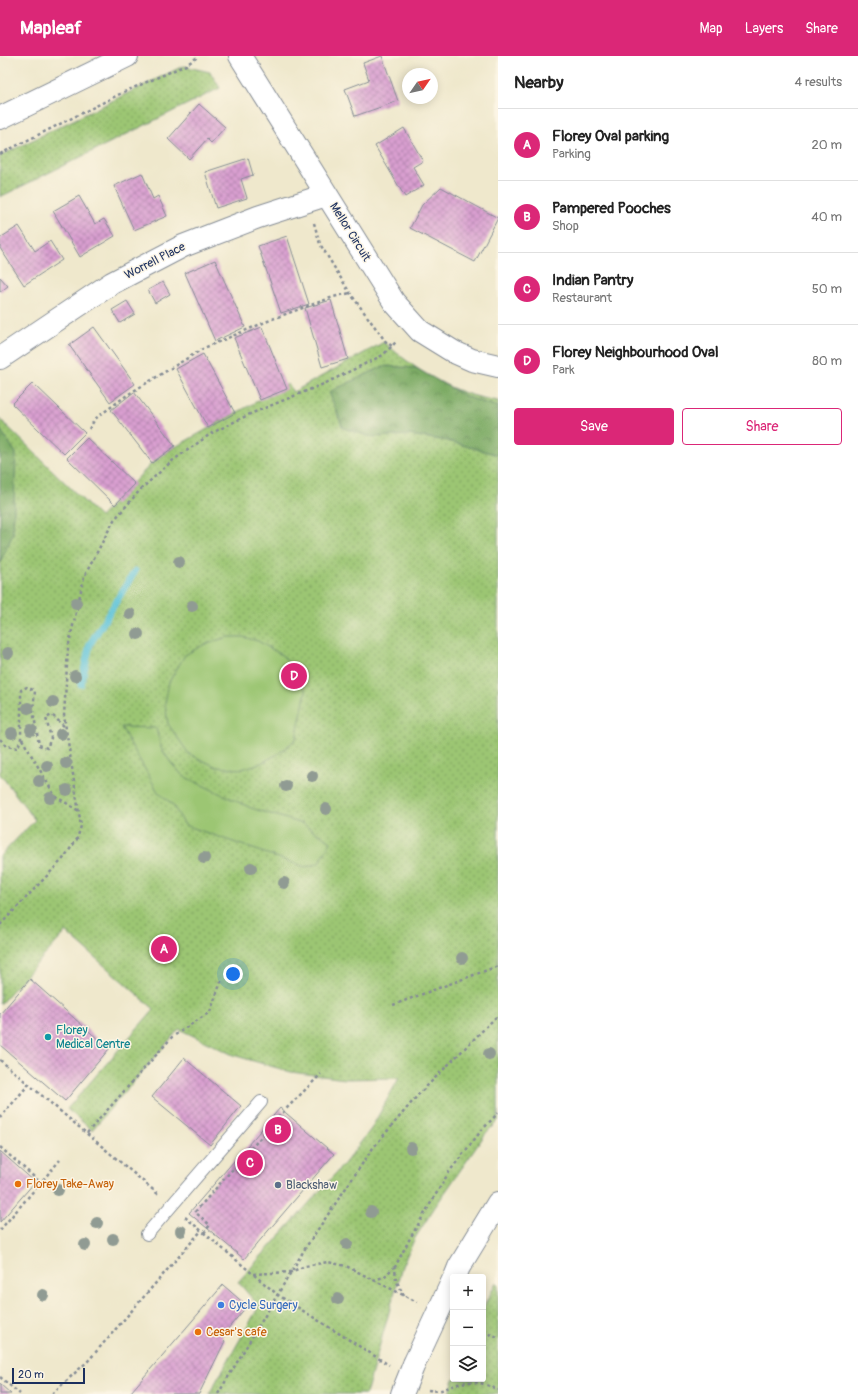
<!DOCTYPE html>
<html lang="en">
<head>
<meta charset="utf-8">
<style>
  body { margin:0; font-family:Pangolin,sans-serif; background:#f2f2f2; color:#222 }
  .controls { position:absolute; right:12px; bottom:12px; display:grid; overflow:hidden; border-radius:4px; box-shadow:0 2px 10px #0003 }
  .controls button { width:36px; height:36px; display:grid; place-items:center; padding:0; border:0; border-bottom:1px solid #e0e0e0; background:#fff; color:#222; font:20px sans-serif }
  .compass { position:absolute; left:402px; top:12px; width:36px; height:36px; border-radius:50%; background:#fff; box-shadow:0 2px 10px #0003; rotate:56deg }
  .scale { position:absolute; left:12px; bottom:10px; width:73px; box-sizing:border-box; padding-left:4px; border:2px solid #1b2f5e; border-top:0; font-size:11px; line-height:14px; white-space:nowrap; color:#1b2f5e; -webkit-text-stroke:3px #fcf5e5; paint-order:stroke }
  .you { position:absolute; left:233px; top:918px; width:14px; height:14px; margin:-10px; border:3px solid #fff; border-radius:50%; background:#1a73e8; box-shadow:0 0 0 6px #1a73e833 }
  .badge { display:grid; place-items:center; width:26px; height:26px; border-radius:50%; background:#db2777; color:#fff; font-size:13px; font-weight:700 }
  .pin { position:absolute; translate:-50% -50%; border:2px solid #fff; box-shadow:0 1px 4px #0006 }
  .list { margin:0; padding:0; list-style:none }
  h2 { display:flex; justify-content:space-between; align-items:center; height:52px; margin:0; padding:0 16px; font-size:17px }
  h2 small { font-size:13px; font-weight:400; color:#767676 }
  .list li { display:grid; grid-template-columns:26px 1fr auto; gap:12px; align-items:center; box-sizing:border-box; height:72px; padding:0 16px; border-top:1px solid #e0e0e0 }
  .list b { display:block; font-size:15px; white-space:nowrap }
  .list p { margin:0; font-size:13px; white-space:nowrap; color:#767676 }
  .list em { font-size:13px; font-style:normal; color:#767676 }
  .actions { display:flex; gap:8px; padding:12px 16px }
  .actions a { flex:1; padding:9px 0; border:1px solid #db2777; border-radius:4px; text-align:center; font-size:14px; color:#db2777 }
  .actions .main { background:#db2777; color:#fff }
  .icon { flex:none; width:22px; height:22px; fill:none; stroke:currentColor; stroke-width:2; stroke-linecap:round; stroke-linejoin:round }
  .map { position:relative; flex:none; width:498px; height:1338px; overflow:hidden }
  header { display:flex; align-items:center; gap:24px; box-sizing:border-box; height:56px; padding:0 20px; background:#db2777; color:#fff }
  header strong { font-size:19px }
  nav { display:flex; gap:22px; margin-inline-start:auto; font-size:14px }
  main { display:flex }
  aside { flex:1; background:#fff }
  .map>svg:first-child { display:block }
</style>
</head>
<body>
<header>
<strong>Mapleaf</strong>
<nav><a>Map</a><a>Layers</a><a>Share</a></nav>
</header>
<main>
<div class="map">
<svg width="498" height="1338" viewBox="0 0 498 1338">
  <defs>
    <pattern id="grass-dots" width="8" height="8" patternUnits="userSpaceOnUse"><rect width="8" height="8" fill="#9cc673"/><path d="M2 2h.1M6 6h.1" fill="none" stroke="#7ea162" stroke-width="1.8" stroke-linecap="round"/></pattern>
    <pattern id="forest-crowns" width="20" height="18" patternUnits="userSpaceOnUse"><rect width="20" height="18" fill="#7dab65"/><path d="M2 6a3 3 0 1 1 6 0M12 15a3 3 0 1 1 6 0" fill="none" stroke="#668c56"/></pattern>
    <pattern id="building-cross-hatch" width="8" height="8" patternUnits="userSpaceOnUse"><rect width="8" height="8" fill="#d99fd0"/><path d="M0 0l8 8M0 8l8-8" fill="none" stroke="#af82ac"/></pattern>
  </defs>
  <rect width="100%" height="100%" fill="#fcf5e5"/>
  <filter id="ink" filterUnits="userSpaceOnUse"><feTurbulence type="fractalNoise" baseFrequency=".025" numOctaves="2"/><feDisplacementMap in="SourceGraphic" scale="8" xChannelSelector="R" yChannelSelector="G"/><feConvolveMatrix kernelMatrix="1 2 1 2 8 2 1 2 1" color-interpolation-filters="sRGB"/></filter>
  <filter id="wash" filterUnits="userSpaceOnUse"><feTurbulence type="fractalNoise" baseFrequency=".012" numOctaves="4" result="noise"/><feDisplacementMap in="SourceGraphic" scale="16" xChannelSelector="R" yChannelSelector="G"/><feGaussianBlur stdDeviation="0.9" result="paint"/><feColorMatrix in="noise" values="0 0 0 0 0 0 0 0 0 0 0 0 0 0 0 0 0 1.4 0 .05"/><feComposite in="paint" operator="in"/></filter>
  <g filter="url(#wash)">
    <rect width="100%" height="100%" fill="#efe8cc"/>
    <g fill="url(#grass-dots)" stroke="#5c7a68">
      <path d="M183,10L210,16L220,32L0,141V100Z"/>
      <path d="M384,286C418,316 452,338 498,345V1065L486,1077L435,1151L415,1182L402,1210L366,1338H209L259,1250L238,1226L344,1108L371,1073L399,1022L345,1023L291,1016L233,999L179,973L92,1074L67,1053L154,953L66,876L0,948V800L35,764L0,718V363L100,461L159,400L288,328L293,336Z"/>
      <path d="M496,1226L498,1228V1338H449L454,1323H483V1253Z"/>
    </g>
    <g fill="url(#forest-crowns)" stroke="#4c6d62">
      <path d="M384,310L416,312L467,341L498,351V399L448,385L409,379L372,381L343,372L329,336Z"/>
      <path d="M0,373L16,397L13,478L0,507Z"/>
    </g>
    <g fill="#9cc673" stroke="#5c7a68">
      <path d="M228,581H243L258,585L283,600L294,614L306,635L296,683L278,698L261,707L242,713L217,711L189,698L168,668L165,647L169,626L185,599L205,588Z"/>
      <path d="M121,671L156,672L161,692L171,707L183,720L251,752L303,768L331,786L319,807L306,811L293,807L185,769L172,748L158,736Z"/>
    </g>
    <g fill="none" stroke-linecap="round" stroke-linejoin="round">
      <path stroke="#5bc2d8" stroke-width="7" d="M81,628L90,588L135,515"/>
    </g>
    <g id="blocks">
      <g fill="url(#building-cross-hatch)">
        <path d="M382,0L398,45L355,60L345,33L369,24L363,7Z"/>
        <path d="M199,48L225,71L211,87L207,83L189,103L168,83Z"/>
        <path d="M404,72L423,105L413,111L424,129L405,141L375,90Z"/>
        <path d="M248,102L253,119L241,123L247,142L216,152L205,116Z"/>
        <path d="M142,117L153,143L158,140L167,160L134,174L114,130Z"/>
        <path d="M441,131L498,162L475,206L410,172L422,149Z"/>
        <path d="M79,140L95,168L104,163L115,180L80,201L53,155Z"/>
        <path d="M19,170L35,195L50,185L62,204L24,229L0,192V182Z"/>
        <path d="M287,180L309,248L281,257L258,190Z"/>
        <path d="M215,204L245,271L215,285L185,217Z"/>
        <path d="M0,221L8,230L0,236Z"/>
        <path d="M163,226L170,238L155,247L148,234Z"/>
        <path d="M331,244L348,303L322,311L305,252Z"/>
        <path d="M127,245L135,258L120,267L112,254Z"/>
        <path d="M94,271L135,328L110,346L69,289Z"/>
        <path d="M262,271L287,333L260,344L234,282Z"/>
        <path d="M203,298L235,357L208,372L176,313Z"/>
        <path d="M33,327L85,377L64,398L12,348Z"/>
        <path d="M134,336L175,390L152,407L111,354Z"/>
        <path d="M87,382L135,428L115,449L67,402Z"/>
        <path d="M30,923L109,993L65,1045L0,989V958Z"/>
        <path d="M184,1002L241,1050L210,1089L152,1041Z"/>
        <path d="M280,1052L334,1098L244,1203L189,1157Z"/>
        <path d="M0,1095L35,1126L0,1166Z"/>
        <path d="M223,1229L247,1250L221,1281L225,1285L199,1338H133L131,1336Z"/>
        <path d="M0,1328L11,1338H0Z"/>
      </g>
    </g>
  </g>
  <g filter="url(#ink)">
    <use href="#blocks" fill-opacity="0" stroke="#858c95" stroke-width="1"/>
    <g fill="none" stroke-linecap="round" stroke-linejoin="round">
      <defs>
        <path id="service" d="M147,1178L261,1046"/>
        <g id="minor">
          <path d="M240,0L394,246L420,275L454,296L472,304L498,310"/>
          <path d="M0,62L127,0"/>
          <path d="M0,302L112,227L183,190L258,161L326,139"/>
        </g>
        <g id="tertiary">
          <path d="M455,1221L459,1211L498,1147"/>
          <path d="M402,1338L414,1308"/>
        </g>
      </defs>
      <use href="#service" stroke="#858c95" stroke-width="14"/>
      <use href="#minor" stroke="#858c95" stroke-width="24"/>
      <use href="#tertiary" stroke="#858c95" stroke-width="24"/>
      <g stroke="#858c95" stroke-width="2.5" stroke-dasharray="3 3" stroke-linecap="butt">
        <path d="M0,98L124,36L186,9L199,0"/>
        <path d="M314,167L320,188L350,237L386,286L392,290"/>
        <path d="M89,373L95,363L127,339L204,292L275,262L333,241L350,237"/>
        <path d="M0,683L6,690L18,692L21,682V634L27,631L35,635L33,654L39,689L47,692L51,682L46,662L52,659L66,672"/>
        <path d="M22,683L55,740L79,755"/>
        <path d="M0,869L63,803L77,783L81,770L64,660L68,592L84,521L114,464L141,433L172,405L212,377L250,358L326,327L383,299L397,285"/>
        <path d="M393,949L498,910"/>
        <path d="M0,1004L158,1138"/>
        <path d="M0,1062L29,1028"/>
        <path d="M87,1077L172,981L210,956L222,923"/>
        <path d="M0,1091L41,1127"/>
        <path d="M185,1161L278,1239L389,1309"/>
        <path d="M0,1174L60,1104"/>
        <path d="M204,1177L210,1169L195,1156L285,1054L321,1018"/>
        <path d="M253,1218L291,1216L305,1210L328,1206L346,1210L417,1246"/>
        <path d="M373,1224L384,1221L394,1211"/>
        <path d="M404,1240L396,1224L395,1211L409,1184L449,1116L481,1075L498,1057"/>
        <path d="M483,1276L498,1281"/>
        <path d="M0,1321L20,1338"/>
        <path d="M428,1334C443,1336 443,1333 455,1329C470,1323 485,1327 498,1334"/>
        <path d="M52,1338L88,1305L201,1175"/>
        <path d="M218,1338L306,1191L373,1092L418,1039L498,959"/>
      </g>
      <use href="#service" stroke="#fff" stroke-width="12"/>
      <use href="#minor" stroke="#fff" stroke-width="22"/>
      <use href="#tertiary" stroke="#fff" stroke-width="22"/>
      <defs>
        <path id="tertiary-bridge" d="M414,1308L453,1224"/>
      </defs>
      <use href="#tertiary-bridge" stroke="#858c95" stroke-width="24" stroke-linecap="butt"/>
      <use href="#tertiary-bridge" stroke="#fff" stroke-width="22"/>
    </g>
    <g fill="#909b93">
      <circle cx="179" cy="506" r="6"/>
      <circle cx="76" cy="547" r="6"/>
      <circle cx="192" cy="550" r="6"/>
      <circle cx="130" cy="558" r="6"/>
      <circle cx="138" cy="578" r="6"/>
      <circle cx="8" cy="597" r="6"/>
      <circle cx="75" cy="620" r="6"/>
      <circle cx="53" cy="646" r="6"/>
      <circle cx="28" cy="652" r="6"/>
      <circle cx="31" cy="674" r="6"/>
      <circle cx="12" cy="677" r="6"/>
      <circle cx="61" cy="678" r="6"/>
      <circle cx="66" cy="707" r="6"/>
      <circle cx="47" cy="710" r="6"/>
      <circle cx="312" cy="720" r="6"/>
      <circle cx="39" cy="725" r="6"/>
      <circle cx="286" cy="730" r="6"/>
      <circle cx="67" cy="734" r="6"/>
      <circle cx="50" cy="742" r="6"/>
      <circle cx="326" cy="753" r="6"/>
      <circle cx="204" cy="802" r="6"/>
      <circle cx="251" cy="812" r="6"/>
      <circle cx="284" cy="827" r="6"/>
      <circle cx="462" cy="902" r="6"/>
      <circle cx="489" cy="998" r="6"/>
      <circle cx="411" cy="1092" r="6"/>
      <circle cx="58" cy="1134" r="6"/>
      <circle cx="371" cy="1156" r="6"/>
      <circle cx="97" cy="1167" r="6"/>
      <circle cx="181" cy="1175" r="6"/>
      <circle cx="113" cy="1183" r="6"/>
      <circle cx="347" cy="1188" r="6"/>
      <circle cx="85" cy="1189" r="6"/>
      <circle cx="43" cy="1239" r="6"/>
      <circle cx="338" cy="1243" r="6"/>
    </g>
  </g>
  <circle fill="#0f9aa8" stroke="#fcf5e5" stroke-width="1.5" cx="48" cy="981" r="4"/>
  <g fill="#e8710a" stroke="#fcf5e5" stroke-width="1.5">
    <circle cx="18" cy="1128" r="4"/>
    <circle cx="198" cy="1276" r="4"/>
  </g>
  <circle fill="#5c6f8a" stroke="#fcf5e5" stroke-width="1.5" cx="278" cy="1129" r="4"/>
  <circle fill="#3f7fe0" stroke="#fcf5e5" stroke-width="1.5" cx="221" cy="1249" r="4"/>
  <g text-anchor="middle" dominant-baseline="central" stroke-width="3" stroke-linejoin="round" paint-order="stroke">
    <g font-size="12" fill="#1b2f5e" stroke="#fcf5e5">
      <text transform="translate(350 176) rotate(58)">Mellor Circuit</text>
      <text transform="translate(155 205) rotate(-27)">Worrell Place</text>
    </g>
    <g font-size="12" fill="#0d838f" stroke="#fcf5e5" text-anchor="start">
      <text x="56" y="974">Florey<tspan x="56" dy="14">Medical Centre</tspan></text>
    </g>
    <g font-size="12" fill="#c56008" stroke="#fcf5e5" text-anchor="start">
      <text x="26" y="1128">Florey Take-Away</text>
      <text x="206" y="1276">Cesar's cafe</text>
    </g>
    <g font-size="12" fill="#4e5e75" stroke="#fcf5e5" text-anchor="start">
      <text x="286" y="1129">Blackshaw</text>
    </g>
    <g font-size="12" fill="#366cbe" stroke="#fcf5e5" text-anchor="start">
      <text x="229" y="1249">Cycle Surgery</text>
    </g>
  </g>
</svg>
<div class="controls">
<button>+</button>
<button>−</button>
<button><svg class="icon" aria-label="layers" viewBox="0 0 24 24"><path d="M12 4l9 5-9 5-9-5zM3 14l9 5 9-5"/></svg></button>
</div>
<svg class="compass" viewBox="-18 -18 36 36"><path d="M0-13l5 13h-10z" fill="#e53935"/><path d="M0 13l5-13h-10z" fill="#767676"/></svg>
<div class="scale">20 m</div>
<div class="you"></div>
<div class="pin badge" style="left:164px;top:893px">A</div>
<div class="pin badge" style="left:278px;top:1074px">B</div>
<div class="pin badge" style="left:250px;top:1107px">C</div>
<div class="pin badge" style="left:294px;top:620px">D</div>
</div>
<aside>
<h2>Nearby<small>4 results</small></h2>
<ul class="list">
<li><span class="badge">A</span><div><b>Florey Oval parking</b><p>Parking</p></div><em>20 m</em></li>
<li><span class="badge">B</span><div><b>Pampered Pooches</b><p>Shop</p></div><em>40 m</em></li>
<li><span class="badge">C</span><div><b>Indian Pantry</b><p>Restaurant</p></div><em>50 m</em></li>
<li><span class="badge">D</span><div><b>Florey Neighbourhood Oval</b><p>Park</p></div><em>80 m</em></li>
</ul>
<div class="actions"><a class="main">Save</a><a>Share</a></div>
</aside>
</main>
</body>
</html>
